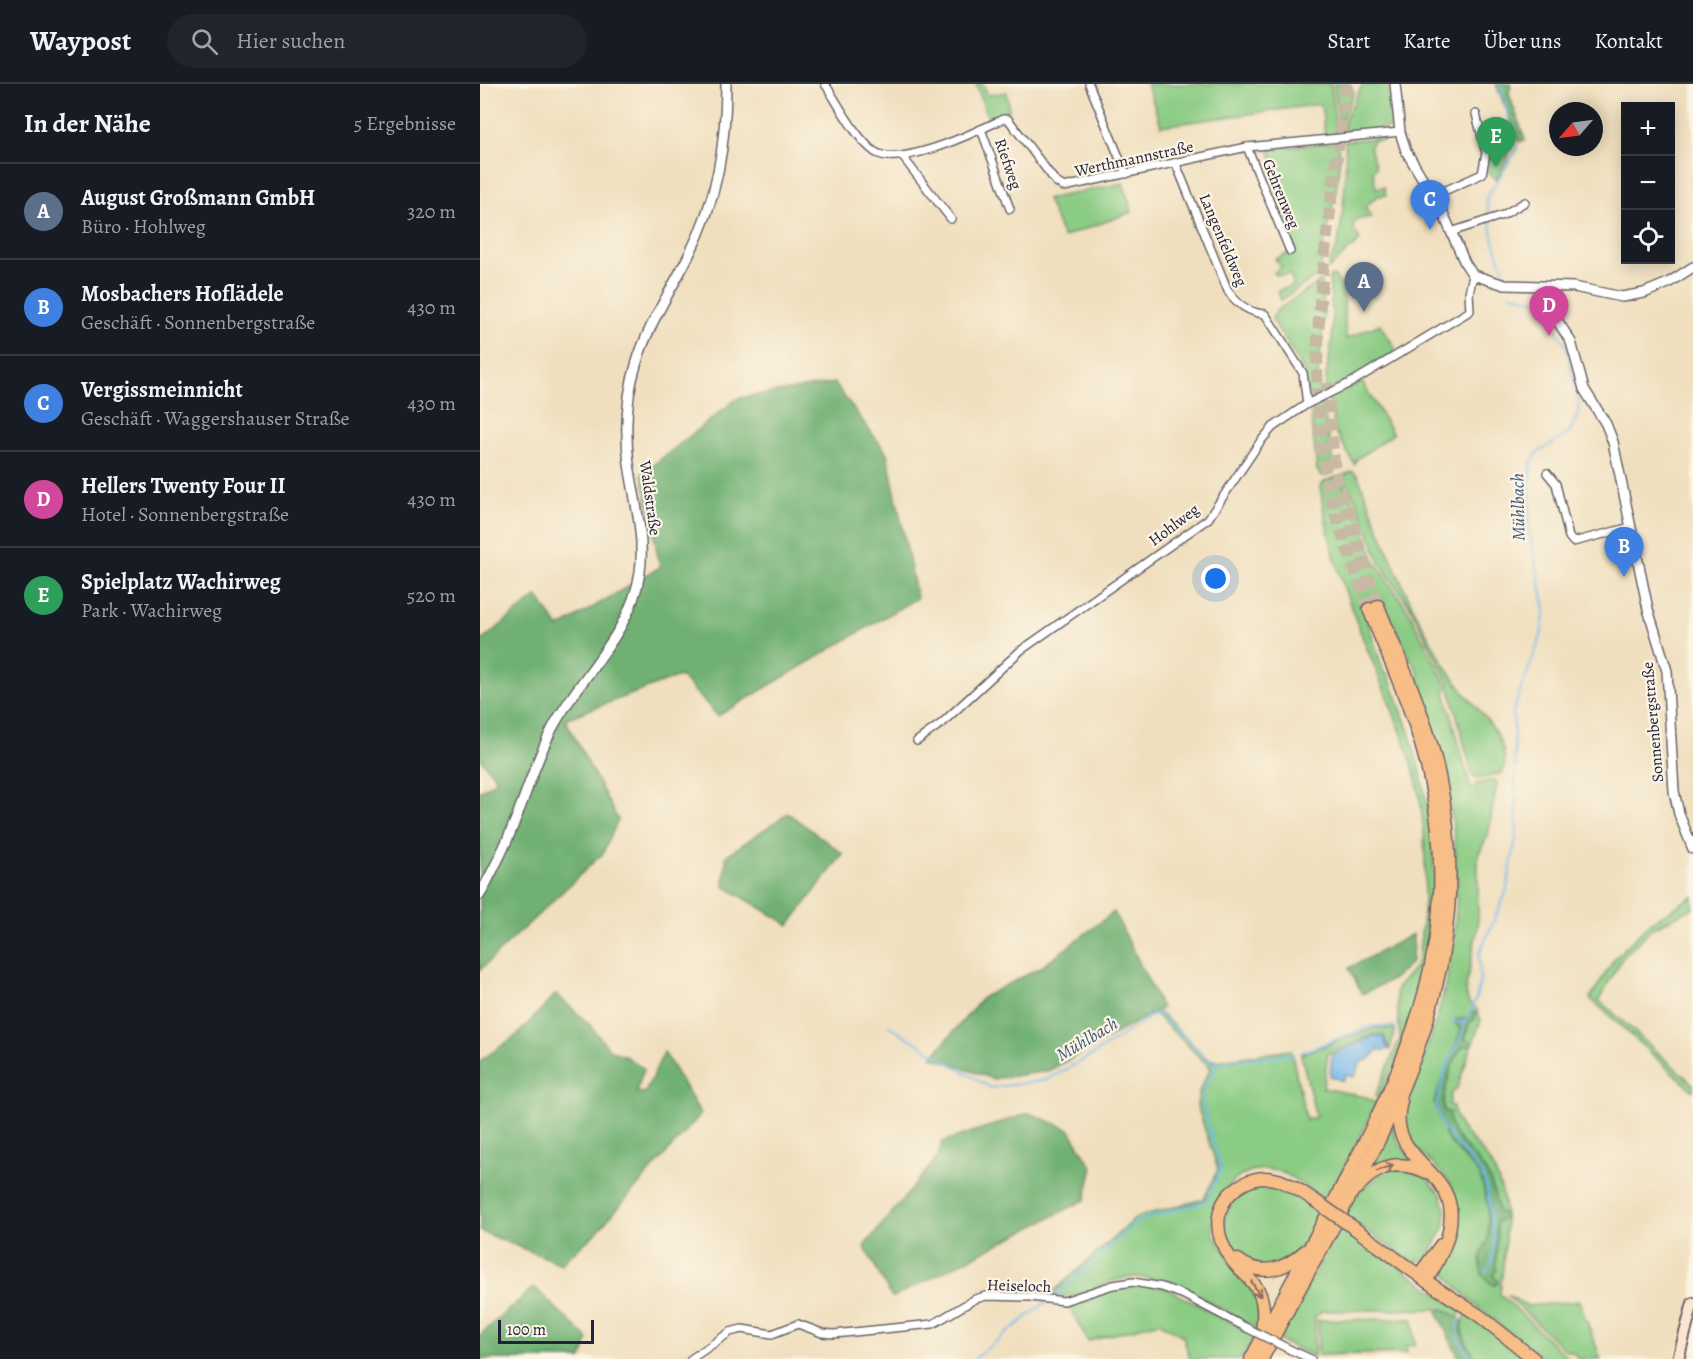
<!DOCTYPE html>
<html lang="de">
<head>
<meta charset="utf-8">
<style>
  body { margin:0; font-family:Alegreya,serif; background:#20242c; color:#f1f3f6 }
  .controls { position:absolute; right:18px; top:18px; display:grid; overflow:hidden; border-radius:0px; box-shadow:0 3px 15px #0003 }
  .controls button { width:54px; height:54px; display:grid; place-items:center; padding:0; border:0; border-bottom:2px solid #363941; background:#171b24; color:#f1f3f6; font:30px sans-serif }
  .compass { position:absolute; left:1069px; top:18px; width:54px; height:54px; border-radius:50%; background:#171b24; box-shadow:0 3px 15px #0003; rotate:242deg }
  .scale { position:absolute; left:18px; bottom:15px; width:96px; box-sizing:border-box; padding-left:6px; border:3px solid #22223b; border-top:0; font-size:16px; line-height:21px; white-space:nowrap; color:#22223b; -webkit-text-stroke:4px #fcf5e5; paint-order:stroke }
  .you { position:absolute; left:736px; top:495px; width:21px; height:21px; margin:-15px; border:4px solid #fff; border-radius:50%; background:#1a73e8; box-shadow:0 0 0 9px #1a73e833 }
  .badge { display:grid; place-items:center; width:39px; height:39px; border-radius:50%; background:#b45309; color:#fff; font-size:20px; font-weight:700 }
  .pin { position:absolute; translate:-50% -50px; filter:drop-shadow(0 2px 3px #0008) }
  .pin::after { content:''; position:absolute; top:32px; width:21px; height:18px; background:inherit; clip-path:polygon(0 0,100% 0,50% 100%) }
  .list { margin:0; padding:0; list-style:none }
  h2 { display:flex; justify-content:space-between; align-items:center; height:78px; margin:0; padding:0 24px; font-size:26px }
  h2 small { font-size:20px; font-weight:400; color:#9ea1a6 }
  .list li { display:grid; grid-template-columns:39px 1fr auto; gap:18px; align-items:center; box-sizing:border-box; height:96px; padding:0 24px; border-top:2px solid #363941 }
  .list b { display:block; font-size:22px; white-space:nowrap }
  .list p { margin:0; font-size:20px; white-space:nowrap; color:#9ea1a6 }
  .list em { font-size:20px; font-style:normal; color:#9ea1a6 }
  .icon { flex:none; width:33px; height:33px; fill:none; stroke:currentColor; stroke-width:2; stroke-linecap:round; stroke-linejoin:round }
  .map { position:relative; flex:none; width:1213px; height:1275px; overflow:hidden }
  header { display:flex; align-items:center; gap:36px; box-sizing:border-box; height:84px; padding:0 30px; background:#171b24; border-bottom:2px solid #363941 }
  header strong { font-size:28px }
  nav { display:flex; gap:33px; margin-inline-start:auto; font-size:21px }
  .search { width:420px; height:54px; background:#20242c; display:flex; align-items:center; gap:15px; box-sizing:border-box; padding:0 21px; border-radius:33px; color:#9ea1a6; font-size:22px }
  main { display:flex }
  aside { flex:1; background:#171b24 }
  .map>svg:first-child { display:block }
</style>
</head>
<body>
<header>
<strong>Waypost</strong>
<div class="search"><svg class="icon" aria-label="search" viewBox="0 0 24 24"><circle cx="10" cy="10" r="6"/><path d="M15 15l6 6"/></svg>Hier suchen</div>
<nav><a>Start</a><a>Karte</a><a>Über uns</a><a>Kontakt</a></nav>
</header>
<main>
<aside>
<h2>In der Nähe<small>5 Ergebnisse</small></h2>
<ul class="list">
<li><span class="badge" style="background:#5c6f8a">A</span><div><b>August Großmann GmbH</b><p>Büro · Hohlweg</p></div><em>320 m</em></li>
<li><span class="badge" style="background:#3f7fe0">B</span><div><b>Mosbachers Hoflädele</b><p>Geschäft · Sonnenbergstraße</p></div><em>430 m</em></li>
<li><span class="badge" style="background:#3f7fe0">C</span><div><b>Vergissmeinnicht</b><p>Geschäft · Waggershauser Straße</p></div><em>430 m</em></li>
<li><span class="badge" style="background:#d1479c">D</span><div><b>Hellers Twenty Four II</b><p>Hotel · Sonnenbergstraße</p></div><em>430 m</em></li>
<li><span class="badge" style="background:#2e9e5b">E</span><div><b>Spielplatz Wachirweg</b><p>Park · Wachirweg</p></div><em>520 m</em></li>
</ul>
</aside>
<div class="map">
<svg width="1213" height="1275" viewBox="0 0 1213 1275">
  <rect width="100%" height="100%" fill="#fcf5e5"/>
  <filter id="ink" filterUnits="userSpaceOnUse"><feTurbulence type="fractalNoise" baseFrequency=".0167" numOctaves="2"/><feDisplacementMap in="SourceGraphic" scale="12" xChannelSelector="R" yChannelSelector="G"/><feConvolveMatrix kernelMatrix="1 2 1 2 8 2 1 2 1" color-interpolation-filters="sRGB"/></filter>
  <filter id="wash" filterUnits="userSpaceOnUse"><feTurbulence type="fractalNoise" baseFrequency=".008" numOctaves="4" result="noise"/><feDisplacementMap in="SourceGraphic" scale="24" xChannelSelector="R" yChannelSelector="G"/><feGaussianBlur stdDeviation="1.35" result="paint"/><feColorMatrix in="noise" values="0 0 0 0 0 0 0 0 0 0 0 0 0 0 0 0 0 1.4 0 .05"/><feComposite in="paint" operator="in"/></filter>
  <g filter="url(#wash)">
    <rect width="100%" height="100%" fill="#f0dfbe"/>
    <g fill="#8bcc84" stroke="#567760" stroke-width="1.5">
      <path d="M496,0H503L508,11L527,8L529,26L509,37Z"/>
      <path d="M667,0H851L857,51L845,52L841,20L681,42Z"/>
      <path d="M854,0H870L874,9L862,34L861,51Z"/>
      <path d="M883,0H907L913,43L864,50V37Z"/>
      <path d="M909,53L901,57L893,56L890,63L896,84L893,86L896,104L904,103L906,111L897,112L885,124L892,133L875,136L873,144L880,156L848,185C848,175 856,169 858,160C864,125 867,92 865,57Z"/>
      <path d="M858,58C864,107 842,142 841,189L801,216L798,207L814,201L810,191H796L794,188L802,183L795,175L808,169L812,171L789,114L801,109L802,103L789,65Z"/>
      <path d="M1026,64L1029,74L1016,95L1007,87L1010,70Z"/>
      <path d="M643,99L652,128L583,153L567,115Z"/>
      <path d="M854,192L863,204L866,255L900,240L915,264L914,269L883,289L846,307C844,288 850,275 852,256C853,235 851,214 849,193Z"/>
      <path d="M841,197L844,233L838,291L840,310L834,312L828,309L824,287L792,235L796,227Z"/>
      <path d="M882,298L913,350L877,375L875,381L856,349L848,313Z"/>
      <path d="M842,317L855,386L847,391H841L837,386L830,322Z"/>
      <path d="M873,387L878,392C907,465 934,539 980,603C996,626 1035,657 1022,689L999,695L993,693L968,598L931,524L900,479L876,416L862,392Z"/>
      <path d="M858,393L874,419L895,478L929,528L967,603L965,608L991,705L995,704L996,700L1015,696L1017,699L1008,751L998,771V841L985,908L989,919L996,924L1001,936L977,1004L971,1010L969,1021L973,1022C976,1047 998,1058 1010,1079C1034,1117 1024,1167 1020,1210L1089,1275H1063C1031,1246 993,1225 967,1191C959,1163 988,1143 974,1108C963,1077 917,1066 923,1027C925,1013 934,998 940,984C948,962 956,939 962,915C991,806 974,699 937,594L939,593L937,586L903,522L888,538L904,590L907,589C971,744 971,862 899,1015L895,1013L920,954L916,908C920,895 933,890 938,877C947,807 951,732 927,664C900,589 861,516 846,437C844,426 840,412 841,401L845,397Z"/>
      <path d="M1213,812V824L1171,845L1143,873L1119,916L1213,1000V1007L1110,914L1135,874L1170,839Z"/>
      <path d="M678,927L728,975L736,977L811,966L826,1035L836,1033L821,970L895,944L915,945L910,966L903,951L893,950L848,970L843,1004L885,1013L897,1019L846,1118C832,1108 818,1095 803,1089C762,1073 731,1111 733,1149L779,1219L777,1245C740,1225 689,1188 646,1194C621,1197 596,1218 570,1211L657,1133L724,1115L738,1085L717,1021L720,1005L731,984L674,929Z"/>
      <path d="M912,1041L918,1058L934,1078L914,1076L895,1083L892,1079Z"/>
      <path d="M908,1084L943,1090L961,1110L966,1128L964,1144L946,1176L930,1177L865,1131L877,1110Z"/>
      <path d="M776,1098C803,1098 821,1114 841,1128C831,1146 823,1165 806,1176C772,1201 704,1138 776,1098Z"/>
      <path d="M860,1142L982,1227L978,1234L963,1225L842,1227L835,1233L834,1272L799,1257Z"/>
      <path d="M652,1199L684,1203L775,1251L762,1275H710L703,1252L679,1238L608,1257L587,1219Z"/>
      <path d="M1027,1211L1048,1222L1099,1217L1121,1275H1098L1094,1269L1085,1266Z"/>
      <path d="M986,1229L1047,1275H996C985,1258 978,1248 986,1229Z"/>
      <path d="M933,1235L935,1261L926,1262L927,1269L838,1271V1236Z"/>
    </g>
    <g fill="#70b072" stroke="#496956" stroke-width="1.5">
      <path d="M1016,0H1031L1029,10L1045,56L1039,58Z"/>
      <path d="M354,299L407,369L437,514L238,632L200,592L85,635L138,736L123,769L0,886V707L17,696L0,674V558L57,512L79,544L180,483L162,390L258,314Z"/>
      <path d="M308,729L363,770L309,841L244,802L246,772Z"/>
      <path d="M634,828L682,924L568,987L513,995L452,973L503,913L560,884Z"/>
      <path d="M933,850L932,878L913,895L882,910L869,884Z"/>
      <path d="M76,910L110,941L130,966L145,972L164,985L156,1008L165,1009L184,968L221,1030L117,1148L81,1180L0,1147V977L37,951Z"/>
      <path d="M992,928L996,929L995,935L989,938L985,955L992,959L991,963L985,961C973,969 961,1013 964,1027L970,1028C966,1053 995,1068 1006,1088C1013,1100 1016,1116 1019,1129H1024V1135L1017,1137L1016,1187L1013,1191L1018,1198L1014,1202L1002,1191L1000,1173L1008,1155V1123L1000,1091L967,1055L954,1018L981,945L975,939L976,936L986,934Z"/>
      <path d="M549,1029L589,1045L613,1084L605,1116L412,1214L384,1162L458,1073L462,1058Z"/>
      <path d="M54,1203L108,1255L102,1275H0V1251Z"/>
      <path d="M963,1225L983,1237C979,1252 988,1262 996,1275L979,1273C969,1258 966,1244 957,1228Z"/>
    </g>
    <path fill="#76b8eb" stroke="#4c6d93" stroke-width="1.5" d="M893,952L903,953L908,965L904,967L898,965L890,975L881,978L874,993L865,991L863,997L850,992L852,971Z"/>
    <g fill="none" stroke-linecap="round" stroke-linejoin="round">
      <g stroke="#76b8eb" stroke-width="2">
        <path d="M1020,0L1037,66L1006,114L1014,157L1025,191"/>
        <path d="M1029,210L1057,217L1086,261L1099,317L1098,331L1088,350L1057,369L1051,379L1049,444L1065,526L1061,552L1033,627L1035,683"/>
        <path d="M972,938H985"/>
        <path d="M409,942L511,1004L566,996L614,970L677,928L731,979L813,970"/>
        <path d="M823,968L892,942L915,943"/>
        <path d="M1006,1188L1011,1180L1014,1157L1007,1105L1002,1090L963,1044L956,1021L965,987L996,915L1000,896L999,870L1026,809L1037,748L1035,691"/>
        <path d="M575,1212L658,1137L727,1117L741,1084L722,1020L723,1007L737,981"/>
        <path d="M980,1236C974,1252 982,1262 992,1275"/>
        <path d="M494,1275L566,1218"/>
      </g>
    </g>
  </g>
  <g filter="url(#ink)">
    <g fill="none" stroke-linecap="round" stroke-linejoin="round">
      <g stroke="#c7b9a4" stroke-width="12" stroke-dasharray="12 6" stroke-linecap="butt">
        <path d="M866,0C853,125 822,266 846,391C855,436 874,482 889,525"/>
        <path d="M847,299L855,388L898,522"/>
      </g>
      <defs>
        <g id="minor">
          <path d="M345,0C358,19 376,55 395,68C421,85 497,47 523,35H528L576,98L584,103L767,63L920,48"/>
          <path d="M609,0L646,90"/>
          <path d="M501,45L530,125"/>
          <path d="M767,63L810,167"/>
          <path d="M422,72L471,135"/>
          <path d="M696,80L748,207C756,219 769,229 785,230L823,289L827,320"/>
          <path d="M953,112L1002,90L1006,69L996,30"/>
          <path d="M971,148L1023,131L1045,118"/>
          <path d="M1067,389L1076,400L1089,453L1093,458L1151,443"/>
          <path d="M437,657L462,639L540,567L728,435L780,358L793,343L827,320L872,298L990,227L989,209L993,191"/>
          <path d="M811,1266L831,1275"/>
          <path d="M211,1275L250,1248L262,1245L292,1250L318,1240L342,1249L354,1250L453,1240L495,1215L506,1212L550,1213L584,1217L633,1201L653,1198L682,1203L704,1211L767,1244"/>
        </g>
        <g id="tertiary">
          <path d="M915,0L920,48L926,67L962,127L985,179L993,191L1025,201L1094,203L1142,213L1164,209L1188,199L1213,183"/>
          <path d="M1064,204L1068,222L1091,258L1104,305L1126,340L1133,358L1168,525L1187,587L1194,707L1199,730L1213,765"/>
          <path d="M0,811C10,792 20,773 28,754C44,718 54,680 72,645C100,591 151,551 160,488C165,452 154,415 149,380C145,347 146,313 156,281C167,242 191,207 209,171C237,116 246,61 246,0"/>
        </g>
        <path id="secondary" d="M1198,1275L1213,1219"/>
        <g id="trunk">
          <path d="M921,1017C900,1094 1021,1080 946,1197"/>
          <path d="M877,1104C896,1081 920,1075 946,1088"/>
          <path d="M874,1144L952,1201L1000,1232L1054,1275"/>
          <path d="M758,1176C781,1194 806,1185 825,1167"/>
          <path d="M939,1191L961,1161"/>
          <path d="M782,1247C784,1234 785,1219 778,1206C771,1194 759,1186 751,1175C732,1149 733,1117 763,1100C790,1085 812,1101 834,1116"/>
          <path d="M771,1275C800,1220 829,1165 858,1110C931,971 985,853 949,691C937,634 911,580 889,525"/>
          <path d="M782,1275C880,1083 1007,920 959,692C947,633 920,578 898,522"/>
        </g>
      </defs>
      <use href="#minor" stroke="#6a6469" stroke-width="10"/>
      <use href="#tertiary" stroke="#6a6469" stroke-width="12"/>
      <use href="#secondary" stroke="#6a6469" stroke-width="14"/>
      <use href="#trunk" stroke="#6a6469" stroke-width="15"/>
      <use href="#minor" stroke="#fff" stroke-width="7"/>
      <use href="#tertiary" stroke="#fff" stroke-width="9"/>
      <use href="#secondary" stroke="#fce5cf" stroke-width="10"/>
      <use href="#trunk" stroke="#f7be87" stroke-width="12"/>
      <defs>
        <path id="minor-bridge" d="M767,1244L811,1266"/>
        <path id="trunk-bridge" d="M834,1116L874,1144"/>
      </defs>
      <use href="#minor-bridge" stroke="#6a6469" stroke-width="10" stroke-linecap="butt"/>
      <use href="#trunk-bridge" stroke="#6a6469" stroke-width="15" stroke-linecap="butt"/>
      <use href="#minor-bridge" stroke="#fff" stroke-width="7"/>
      <use href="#trunk-bridge" stroke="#f7be87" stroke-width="12"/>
    </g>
    <defs><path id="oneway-shaft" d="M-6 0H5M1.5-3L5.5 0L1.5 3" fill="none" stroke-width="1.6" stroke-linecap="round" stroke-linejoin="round" transform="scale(1.5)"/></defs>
    <g stroke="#8c7061">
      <use href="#oneway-shaft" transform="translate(905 1084) rotate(-20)"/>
      <use href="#oneway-shaft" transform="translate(776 1205) rotate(59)"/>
    </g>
  </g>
  <g text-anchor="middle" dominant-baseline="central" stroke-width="4.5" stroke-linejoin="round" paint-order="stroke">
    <g font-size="16" fill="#22223b" stroke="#fcf5e5">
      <text transform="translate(654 75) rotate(-12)">Werthmannstraße</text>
      <text transform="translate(528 80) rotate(71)">Riefweg</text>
      <text transform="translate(801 110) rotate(68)">Gehrenweg</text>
      <text transform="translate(743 156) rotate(67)">Langenfeldweg</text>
      <text transform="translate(170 414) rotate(82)">Waldstraße</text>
      <text transform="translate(694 441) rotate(-37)">Hohlweg</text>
      <text transform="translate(1173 638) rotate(-95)">Sonnenbergstraße</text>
      <text transform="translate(539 1202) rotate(2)">Heiseloch</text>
    </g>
    <g font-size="18" font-style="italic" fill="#3f5679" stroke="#fcf5e5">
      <text transform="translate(1038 423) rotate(-91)">Mühlbach</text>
      <text transform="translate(607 955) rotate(-31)">Mühlbach</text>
    </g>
  </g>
</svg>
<div class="controls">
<button>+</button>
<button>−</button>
<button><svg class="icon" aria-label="locate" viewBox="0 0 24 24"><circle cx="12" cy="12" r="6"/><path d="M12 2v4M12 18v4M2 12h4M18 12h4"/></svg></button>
</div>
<svg class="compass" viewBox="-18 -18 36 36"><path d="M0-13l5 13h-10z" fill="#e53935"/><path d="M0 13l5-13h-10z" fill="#9ea1a6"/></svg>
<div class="scale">100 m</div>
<div class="you"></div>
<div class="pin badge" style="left:884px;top:228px;background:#5c6f8a">A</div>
<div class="pin badge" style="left:1144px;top:493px;background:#3f7fe0">B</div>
<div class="pin badge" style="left:950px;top:146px;background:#3f7fe0">C</div>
<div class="pin badge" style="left:1069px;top:252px;background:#d1479c">D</div>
<div class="pin badge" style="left:1016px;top:83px;background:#2e9e5b">E</div>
</div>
</main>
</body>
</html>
